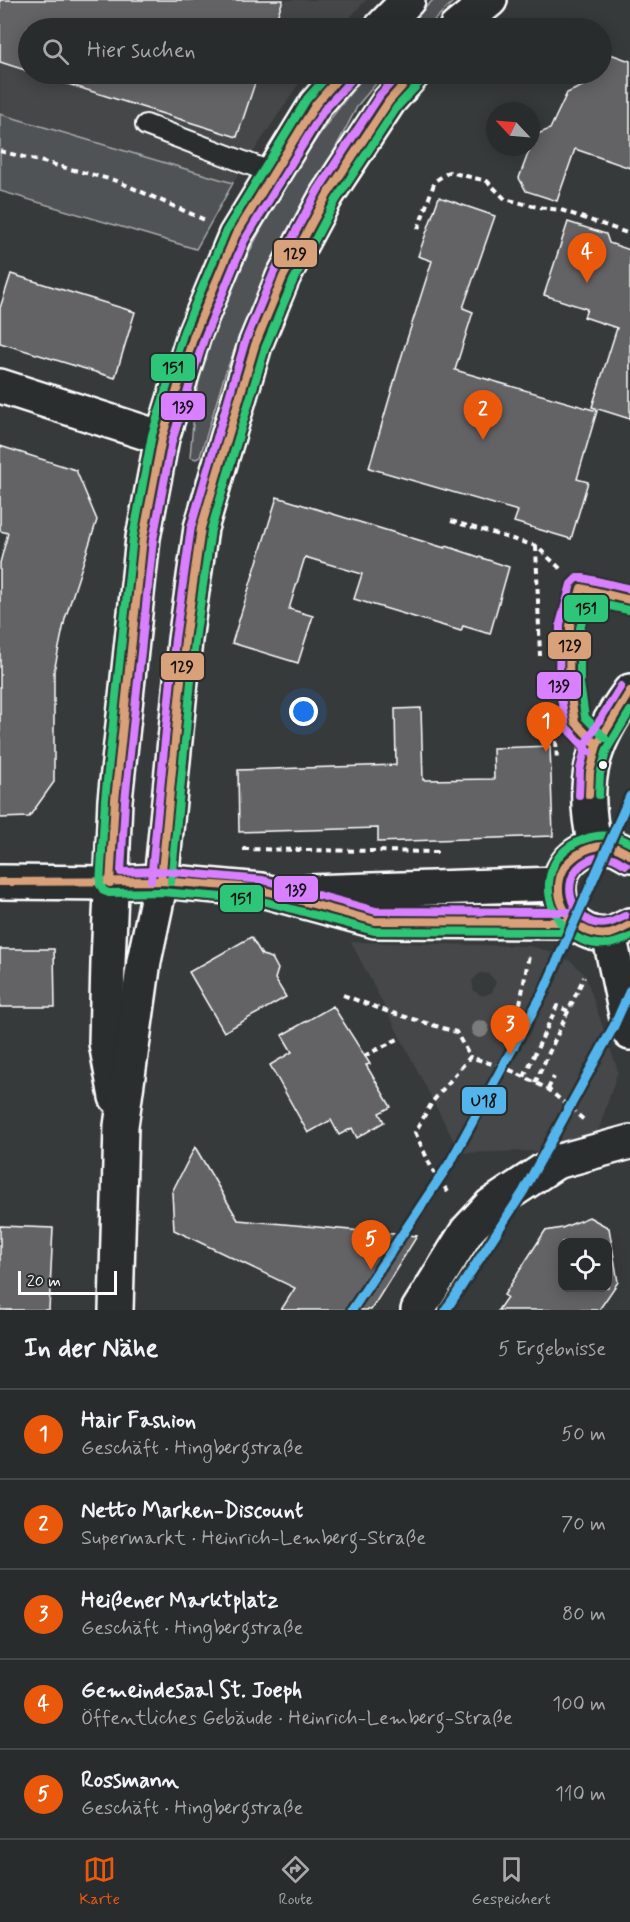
<!DOCTYPE html>
<html lang="de">
<head>
<meta charset="utf-8">
<style>
  body { margin:0; font-family:Mynerve,sans-serif; background:#313434; color:#f1f3f6 }
  .controls { position:absolute; right:18px; bottom:18px; display:grid; overflow:hidden; border-radius:12px; box-shadow:0 3px 15px #0003 }
  .controls button { width:54px; height:54px; display:grid; place-items:center; padding:0; border:0; border-bottom:2px solid #454848; background:#292c2c; color:#f1f3f6; font:30px sans-serif }
  .compass { position:absolute; left:486px; top:102px; width:54px; height:54px; border-radius:50%; background:#292c2c; box-shadow:0 3px 15px #0003; rotate:296deg }
  .scale { position:absolute; left:18px; bottom:15px; width:99px; box-sizing:border-box; padding-left:6px; border:3px solid #fff; border-top:0; font-size:16px; line-height:21px; white-space:nowrap; color:#fff; -webkit-text-stroke:4px #2a2d2e; paint-order:stroke }
  .you { position:absolute; left:304px; top:712px; width:21px; height:21px; margin:-15px; border:4px solid #fff; border-radius:50%; background:#1a73e8; box-shadow:0 0 0 9px #1a73e833 }
  .badge { display:grid; place-items:center; width:39px; height:39px; border-radius:50%; background:#ea580c; color:#fff; font-size:20px; font-weight:700 }
  .pin { position:absolute; translate:-50% -50px; filter:drop-shadow(0 2px 3px #0008) }
  .pin::after { content:''; position:absolute; top:32px; width:21px; height:18px; background:inherit; clip-path:polygon(0 0,100% 0,50% 100%) }
  .list { margin:0; padding:0; list-style:none }
  h2 { display:flex; justify-content:space-between; align-items:center; height:78px; margin:0; padding:0 24px; font-size:26px }
  h2 small { font-size:20px; font-weight:400; color:#a5a7a9 }
  .list li { display:grid; grid-template-columns:39px 1fr auto; gap:18px; align-items:center; box-sizing:border-box; height:90px; padding:0 24px; border-top:2px solid #454848 }
  .list b { display:block; font-size:22px; white-space:nowrap }
  .list p { margin:0; font-size:20px; white-space:nowrap; color:#a5a7a9 }
  .list em { font-size:20px; font-style:normal; color:#a5a7a9 }
  .icon { flex:none; width:33px; height:33px; fill:none; stroke:currentColor; stroke-width:2; stroke-linecap:round; stroke-linejoin:round }
  .map { position:relative; flex:none; width:630px; height:1310px; overflow:hidden }
  .search { position:absolute; background:#292c2c; box-shadow:0 3px 15px #0003; left:18px; right:18px; top:18px; height:66px; display:flex; align-items:center; gap:15px; box-sizing:border-box; padding:0 21px; border-radius:33px; color:#a5a7a9; font-size:22px }
  .sheet { height:528px; background:#292c2c }
  nav { display:flex; justify-content:space-around; align-items:center; box-sizing:border-box; height:84px; border-top:2px solid #454848; background:#292c2c; font-size:16px; color:#a5a7a9 }
  nav a { display:grid; justify-items:center; gap:3px }
  nav .on { color:#ea580c }
  .map>svg:first-child { display:block }
</style>
</head>
<body>
<div class="map">
<svg width="630" height="1310" viewBox="0 0 630 1310">
  <rect width="100%" height="100%" fill="#373a3b"/>
  <filter id="ink" filterUnits="userSpaceOnUse"><feTurbulence type="fractalNoise" baseFrequency=".0167" numOctaves="2"/><feDisplacementMap in="SourceGraphic" scale="12" xChannelSelector="R" yChannelSelector="G"/><feConvolveMatrix kernelMatrix="1 2 1 2 8 2 1 2 1" color-interpolation-filters="sRGB"/></filter>
  <g filter="url(#ink)">
    <g fill="#444748" fill-rule="evenodd">
      <path d="M0,0H366L340,28H28V74H305L233,183L0,114Z"/>
      <path d="M351,942L531,946L556,954L572,962L585,975L618,1071L598,1132L562,1150L460,1153ZM480,973L489,974L496,982L492,992L483,996L474,991L472,981Z"/>
    </g>
    <g fill="#505354" stroke="#a8a9aa" stroke-width="1.5">
      <path d="M433,0H455L426,28H405Z"/>
      <path d="M366,74H384L358,105L320,178L291,225L253,304L225,374L200,457L196,459L190,457C193,425 195,393 203,362C211,336 222,311 233,286C268,209 312,138 366,74Z"/>
      <path d="M0,114L233,183L196,249L0,191Z"/>
    </g>
    <g fill="#636465" stroke="#fff" stroke-width="1.5" fill-rule="evenodd">
      <path d="M0,0H283L273,28H28V71L0,62Z"/>
      <path d="M602,51L630,61V168L575,149L557,201L526,191L519,178L535,135L550,129L567,93L593,81L590,74H602Z"/>
      <path d="M36,74H258L237,137Z"/>
      <path d="M439,197L495,216L463,308L473,312L455,370L597,411L577,479L588,482L571,539L514,522L518,511L369,468L402,355L432,261L418,256Z"/>
      <path d="M568,222L606,234L609,243L630,250V419L592,407L617,328L584,317L587,309L544,295Z"/>
      <path d="M11,274L135,312L115,378L0,343V308Z"/>
      <path d="M0,446L76,470L97,520L65,619L54,671V782L29,817L0,818V563L8,533L0,531Z"/>
      <path d="M277,497L445,548L446,546L509,567L490,634L463,626L461,631L354,599L362,574L305,557L289,609L313,616L298,663L232,643Z"/>
      <path d="M421,708L423,780L494,779L493,748L550,746L553,836L378,842V828L239,832L238,770L396,765L395,709Z"/>
      <path d="M251,937L262,955L272,958L278,969L275,979L286,997L224,1032L189,972Z"/>
      <path d="M0,949H54L55,1007H0Z"/>
      <path d="M333,1006L370,1064L366,1065L391,1107L379,1113L384,1122L357,1138L352,1128L339,1135L331,1120L308,1133L270,1065L292,1052L282,1035Z"/>
      <path d="M195,1147L238,1220L417,1236L371,1310H281L295,1288L174,1230L172,1192Z"/>
      <path d="M589,1217L609,1228L618,1282L599,1310H498L507,1297L504,1295L545,1231L562,1228ZM562,1242H608V1287H562Z"/>
      <path d="M0,1226L53,1228L49,1310H0Z"/>
    </g>
    <g fill="none" stroke-linecap="round" stroke-linejoin="round">
      <defs>
        <g id="lane">
          <path d="M146,125L273,173"/>
          <path d="M597,745L575,722L569,684L570,626L581,588L630,600"/>
        </g>
        <g id="street">
          <path d="M0,386L162,438"/>
          <path d="M595,846C580,782 591,744 630,691"/>
          <path d="M0,882L110,883"/>
          <path d="M609,934L630,1033"/>
          <path d="M418,1310L467,1231L491,1205L556,1162L630,1142"/>
        </g>
        <g id="secondary">
          <path d="M381,28L408,0"/>
          <path d="M456,28L490,0"/>
          <path d="M630,855C625,853 619,848 613,847C589,841 561,859 559,885C557,912 581,938 609,934C615,933 624,928 630,925"/>
          <path d="M110,883L161,881L261,890L375,921L572,922"/>
          <path d="M309,892L559,884"/>
          <path d="M116,1097L106,1043L108,962L115,800L143,538L162,438L194,335L235,236L316,104L342,74"/>
          <path d="M116,1310L121,1126L144,961L161,881L185,640L201,528L255,345L283,277L327,195L389,101L413,74"/>
        </g>
      </defs>
      <use href="#lane" stroke="#fff" stroke-width="24"/>
      <use href="#street" stroke="#fff" stroke-width="38"/>
      <use href="#secondary" stroke="#fff" stroke-width="38"/>
      <g stroke="#fff" stroke-width="4" stroke-dasharray="6 4.5" stroke-linecap="butt">
        <path d="M0,151L117,181L205,220"/>
        <path d="M418,229L435,181L449,172L487,181L505,199L537,207L561,210L630,234"/>
        <path d="M451,521L536,546L563,571"/>
        <path d="M536,546L540,656"/>
        <path d="M556,741L557,761"/>
        <path d="M243,849L438,852"/>
        <path d="M343,995L386,1011L456,1032L470,1057"/>
        <path d="M568,1011L557,1006L524,1077L548,1089L585,1121"/>
        <path d="M364,1056L400,1038"/>
        <path d="M524,1077L508,1069L529,955"/>
        <path d="M535,1083L584,977"/>
        <path d="M548,1089L554,1077"/>
        <path d="M448,1192L432,1169L415,1132L433,1101L470,1057L508,1069"/>
      </g>
      <use href="#lane" stroke="#2a2d2e" stroke-width="20"/>
      <use href="#street" stroke="#2a2d2e" stroke-width="33"/>
      <use href="#secondary" stroke="#2a2d2e" stroke-width="33"/>
      <defs>
        <g id="bus-1">
          <path d="M597,745L575,722L569,684L570,626L581,588L630,600"/>
          <path d="M589,795L590,772L597,745L630,691"/>
          <path d="M630,855C625,852 619,848 613,847C589,842 561,859 559,885C557,912 582,938 609,934C616,933 623,928 630,925"/>
          <path d="M161,881L185,640L201,528L255,345L283,277L327,195L389,101L413,74"/>
          <path d="M0,882L161,881L241,887L261,890L375,921L572,922"/>
          <path d="M110,883L115,800L143,538L162,438L194,335L235,236L316,104L342,74"/>
        </g>
        <g id="bus-2">
          <path d="M329,74L307,99L226,231L184,331L152,435L133,537L105,799L100,885L104,891L109,893L161,892L259,900L374,931L572,932"/>
          <path d="M605,738L585,717L580,683V628L588,601L628,610"/>
          <path d="M599,795L600,774L607,749L630,711"/>
          <path d="M630,843C616,835 601,833 585,839C514,863 558,973 630,937"/>
          <path d="M171,882L195,641L211,530L265,348L293,281L336,200L397,107L421,81"/>
        </g>
        <g id="bus-3">
          <path d="M350,81L324,110L244,241L204,339L172,441L153,540L125,801L121,872L162,871L263,880L376,911L572,912"/>
          <path d="M589,752L566,727L559,685L560,624L571,584L577,578H583L630,589"/>
          <path d="M579,795L580,770L587,741L621,686"/>
          <path d="M151,880L175,639L191,527L245,342L274,272L318,190L380,95L399,74"/>
          <path d="M625,916C620,918 614,922 608,923C574,930 554,879 587,861C594,857 605,855 613,858C618,860 622,863 626,865"/>
        </g>
      </defs>
      <use href="#bus-1" stroke="#2a2d2e" stroke-width="12"/>
      <use href="#bus-2" stroke="#2a2d2e" stroke-width="12"/>
      <use href="#bus-3" stroke="#2a2d2e" stroke-width="12"/>
      <use href="#bus-1" stroke="#d9a179" stroke-width="8"/>
      <use href="#bus-2" stroke="#2dc577" stroke-width="8"/>
      <use href="#bus-3" stroke="#d880ff" stroke-width="8"/>
      <defs>
        <g id="metro-1">
          <path d="M352,1310L451,1161L543,993L630,796"/>
          <path d="M446,1310L523,1192L614,1026L630,990"/>
        </g>
      </defs>
      <use href="#metro-1" stroke="#2a2d2e" stroke-width="14"/>
      <use href="#metro-1" stroke="#53b5ec" stroke-width="9"/>
    </g>
    <circle fill="#7a7c7c" cx="480" cy="1029" r="9"/>
  </g>
  <circle fill="#fff" stroke="#2a2d2e" stroke-width="2" cx="603" cy="765" r="5"/>
  <g stroke="#2a2d2e" stroke-width="2">
    <rect x="273" y="239" width="45" height="29" rx="6" fill="#d9a179"/>
    <rect x="150" y="353" width="46" height="29" rx="6" fill="#2dc577"/>
    <rect x="160" y="392" width="46" height="29" rx="6" fill="#d880ff"/>
    <rect x="563" y="594" width="46" height="29" rx="6" fill="#2dc577"/>
    <rect x="547" y="631" width="45" height="29" rx="6" fill="#d9a179"/>
    <rect x="160" y="652" width="45" height="29" rx="6" fill="#d9a179"/>
    <rect x="536" y="671" width="46" height="29" rx="6" fill="#d880ff"/>
    <rect x="273" y="875" width="46" height="28" rx="6" fill="#d880ff"/>
    <rect x="219" y="884" width="45" height="29" rx="6" fill="#2dc577"/>
    <rect x="461" y="1086" width="46" height="29" rx="6" fill="#53b5ec"/>
  </g>
  <g font-size="16" text-anchor="middle" font-weight="bold" fill="#111">
    <text x="295" y="259">129</text>
    <text x="173" y="373">151</text>
    <text x="183" y="412">139</text>
    <text x="586" y="614">151</text>
    <text x="570" y="651">129</text>
    <text x="182" y="672">129</text>
    <text x="559" y="691">139</text>
    <text x="296" y="895">139</text>
    <text x="241" y="904">151</text>
    <text x="484" y="1106">U18</text>
  </g>
</svg>
<div class="controls">
<button><svg class="icon" aria-label="locate" viewBox="0 0 24 24"><circle cx="12" cy="12" r="6"/><path d="M12 2v4M12 18v4M2 12h4M18 12h4"/></svg></button>
</div>
<svg class="compass" viewBox="-18 -18 36 36"><path d="M0-13l5 13h-10z" fill="#e53935"/><path d="M0 13l5-13h-10z" fill="#a5a7a9"/></svg>
<div class="scale">20 m</div>
<div class="you"></div>
<div class="pin badge" style="left:546px;top:752px">1</div>
<div class="pin badge" style="left:483px;top:440px">2</div>
<div class="pin badge" style="left:510px;top:1055px">3</div>
<div class="pin badge" style="left:587px;top:283px">4</div>
<div class="pin badge" style="left:371px;top:1270px">5</div>
<div class="search"><svg class="icon" aria-label="search" viewBox="0 0 24 24"><circle cx="10" cy="10" r="6"/><path d="M15 15l6 6"/></svg>Hier suchen</div>
</div>
<section class="sheet">
<h2>In der Nähe<small>5 Ergebnisse</small></h2>
<ul class="list">
<li><span class="badge">1</span><div><b>Hair Fashion</b><p>Geschäft · Hingbergstraße</p></div><em>50 m</em></li>
<li><span class="badge">2</span><div><b>Netto Marken-Discount</b><p>Supermarkt · Heinrich-Lemberg-Straße</p></div><em>70 m</em></li>
<li><span class="badge">3</span><div><b>Heißener Marktplatz</b><p>Geschäft · Hingbergstraße</p></div><em>80 m</em></li>
<li><span class="badge">4</span><div><b>Gemeindesaal St. Joeph</b><p>Öffentliches Gebäude · Heinrich-Lemberg-Straße</p></div><em>100 m</em></li>
<li><span class="badge">5</span><div><b>Rossmann</b><p>Geschäft · Hingbergstraße</p></div><em>110 m</em></li>
</ul>
</section>
<nav>
<a class="on"><svg class="icon" aria-label="map" viewBox="0 0 24 24"><path d="M3 6l6-2 6 2 6-2v14l-6 2-6-2-6 2zM9 4v14M15 6v14"/></svg>Karte</a>
<a><svg class="icon" aria-label="directions" viewBox="0 0 24 24"><path d="M12 3l9 9-9 9-9-9zM9 14v-3h6M13 9l2 2-2 2"/></svg>Route</a>
<a><svg class="icon" aria-label="saved" viewBox="0 0 24 24"><path d="M7 4h10v16l-5-4-5 4z"/></svg>Gespeichert</a>
</nav>
</body>
</html>
